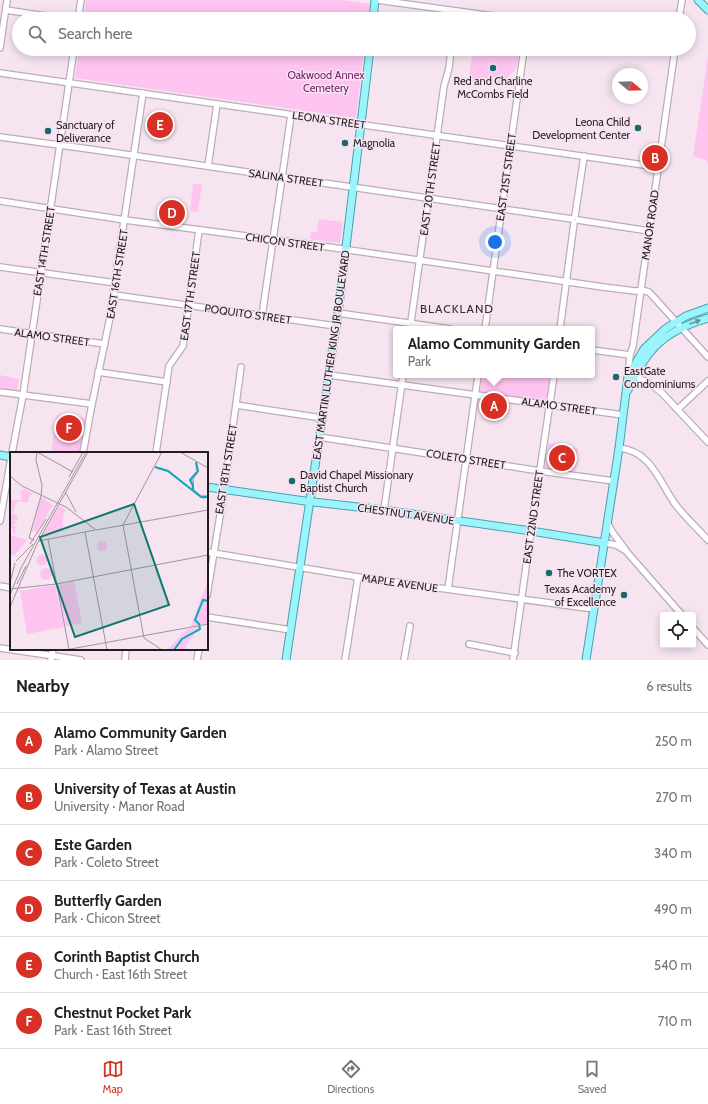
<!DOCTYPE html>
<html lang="en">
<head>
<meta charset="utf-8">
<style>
  body { margin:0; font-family:Cabin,sans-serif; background:#f2f2f2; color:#202124 }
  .controls { position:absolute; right:12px; bottom:12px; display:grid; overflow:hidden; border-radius:4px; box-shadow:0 2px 10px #0003 }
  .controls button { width:36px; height:36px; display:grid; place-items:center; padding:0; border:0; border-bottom:1px solid #e0e0e0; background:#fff; color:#202124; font:20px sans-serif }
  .compass { position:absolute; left:612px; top:68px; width:36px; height:36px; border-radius:50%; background:#fff; box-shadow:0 2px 10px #0003; rotate:109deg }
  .you { position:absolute; left:495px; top:242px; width:14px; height:14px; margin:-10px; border:3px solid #fff; border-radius:50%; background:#1a73e8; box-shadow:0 0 0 6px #1a73e833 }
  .badge { display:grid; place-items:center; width:26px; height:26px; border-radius:50%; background:#d93025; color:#fff; font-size:13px; font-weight:700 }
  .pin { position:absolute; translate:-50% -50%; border:2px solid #fff; box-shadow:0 1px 4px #0006 }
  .popup { position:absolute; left:393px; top:326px; width:202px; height:52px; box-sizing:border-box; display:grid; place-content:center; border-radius:4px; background:#fff; filter:drop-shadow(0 1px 3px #0005); font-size:13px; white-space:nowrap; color:#757577 }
  .popup b { font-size:15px; color:#202124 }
  .popup::after { content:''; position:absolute; left:50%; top:100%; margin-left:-8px; border:8px solid transparent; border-top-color:#fff }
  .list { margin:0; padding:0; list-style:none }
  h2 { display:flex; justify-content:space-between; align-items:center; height:52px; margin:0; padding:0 16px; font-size:17px }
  h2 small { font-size:13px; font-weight:400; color:#757577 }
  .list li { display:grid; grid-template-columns:26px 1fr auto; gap:12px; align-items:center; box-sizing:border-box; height:56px; padding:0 16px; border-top:1px solid #e0e0e0 }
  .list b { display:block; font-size:15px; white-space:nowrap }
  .list p { margin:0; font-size:13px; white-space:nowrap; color:#757577 }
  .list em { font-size:13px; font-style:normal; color:#757577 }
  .icon { flex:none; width:22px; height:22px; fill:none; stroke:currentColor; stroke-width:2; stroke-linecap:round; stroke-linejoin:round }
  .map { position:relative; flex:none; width:708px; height:660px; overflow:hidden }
  .search { position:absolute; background:#fff; box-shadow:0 2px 10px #0003; left:12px; right:12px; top:12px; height:44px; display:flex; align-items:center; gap:10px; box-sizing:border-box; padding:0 14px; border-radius:22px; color:#757577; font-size:15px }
  .sheet { height:388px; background:#fff }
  nav { display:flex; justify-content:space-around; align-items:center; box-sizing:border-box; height:56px; border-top:1px solid #e0e0e0; background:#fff; font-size:11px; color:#757577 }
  nav a { display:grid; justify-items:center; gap:2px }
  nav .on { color:#d93025 }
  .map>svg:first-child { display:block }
</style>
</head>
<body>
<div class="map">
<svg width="708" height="660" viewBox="0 0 708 660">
  <rect width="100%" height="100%" fill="#f6e4f1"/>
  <g fill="#fdc4ef">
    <path d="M86,0H343L370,4L368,19H83Z"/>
    <path d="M79,49H364L356,118L75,78Z"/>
    <path d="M473,49H520L517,65L514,71L502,82L490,85L468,82Z"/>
    <path d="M708,57V163L707,162L706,160L693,156Z"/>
    <path d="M193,184H202L198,212L190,211Z"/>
    <path d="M319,219L343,222L340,243L310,239L311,232H317Z"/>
    <path d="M0,375L19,379L17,391L0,388Z"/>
    <path d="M482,375H550L546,400V402L481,392H480Z"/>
    <path d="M479,397L510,402L508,415L478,411Z"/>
    <path d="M57,415L85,418L80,453H51Z"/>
    <path d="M549,443L578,448L575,471L545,467Z"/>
  </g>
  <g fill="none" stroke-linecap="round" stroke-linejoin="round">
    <defs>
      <g id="minor">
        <path d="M377,0L515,19"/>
        <path d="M6,10L65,19"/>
        <path d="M78,19L81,0"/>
        <path d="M455,19L456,11"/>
        <path d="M679,19L682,0"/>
        <path d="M0,48L7,0"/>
        <path d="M0,73L658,167"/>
        <path d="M0,137L96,150L572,219"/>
        <path d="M208,166L217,104"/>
        <path d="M0,201L125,220L308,244L603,287L635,291H645L649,292L708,357"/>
        <path d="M575,216L584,156"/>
        <path d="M578,220L649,231"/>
        <path d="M0,267L116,283"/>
        <path d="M114,295L336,326"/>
        <path d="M338,313L450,329"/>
        <path d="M262,316L291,115"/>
        <path d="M0,329L105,344"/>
        <path d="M410,329L444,86L449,68L451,49"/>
        <path d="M485,329L524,49"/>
        <path d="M560,329L574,223"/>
        <path d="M592,350L630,355"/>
        <path d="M98,372L167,382"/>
        <path d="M329,375L623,415"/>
        <path d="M628,375L630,355L633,346L675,49"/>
        <path d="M635,376L652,385L662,393L708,442"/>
        <path d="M0,392L92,404"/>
        <path d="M236,405L322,418"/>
        <path d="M678,409L708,381"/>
        <path d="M319,437L540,471L614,481"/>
        <path d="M619,448C651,451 659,481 675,504C685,517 697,528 708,540"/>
        <path d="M12,453L23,395L74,49"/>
        <path d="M83,453L92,404L109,322L143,93"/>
        <path d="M156,453L169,366L183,346L199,230"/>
        <path d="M384,510L403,375"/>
        <path d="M0,521L11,458"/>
        <path d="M608,523C611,533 619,540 625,549"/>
        <path d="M605,543L616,545L626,551L682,615"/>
        <path d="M207,552L358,577L594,609"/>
        <path d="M0,586L11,588"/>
        <path d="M448,589L478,375"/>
        <path d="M207,595L225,485L241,367"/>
        <path d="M207,617L291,630"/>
        <path d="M693,628L708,645"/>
        <path d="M469,644L515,653"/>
        <path d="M0,648L81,660"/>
        <path d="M51,660L53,649"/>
        <path d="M125,660L126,649"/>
        <path d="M197,660L199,649"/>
        <path d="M345,660L358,577"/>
        <path d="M404,660L410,626"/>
        <path d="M513,660L531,531L554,375"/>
      </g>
      <g id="major">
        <path d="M698,0L708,10"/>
        <path d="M373,19L375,0"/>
        <path d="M628,390C647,348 664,331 708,318"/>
        <path d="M0,455L11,457"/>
        <path d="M207,487L305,501L384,510L531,531L605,543"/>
        <path d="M286,660L338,313L370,49"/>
        <path d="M586,660L619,448L628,376L644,349L665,329L686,316L708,308"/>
      </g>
    </defs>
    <use href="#minor" stroke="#bdacb8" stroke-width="8"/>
    <use href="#major" stroke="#45a3ae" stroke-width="9"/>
    <use href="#minor" stroke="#fff" stroke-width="5.5"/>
    <use href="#major" stroke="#9bf4fc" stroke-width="7"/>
  </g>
  <defs><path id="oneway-solid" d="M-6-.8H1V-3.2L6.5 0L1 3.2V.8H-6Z"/></defs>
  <use fill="#659399" href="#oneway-solid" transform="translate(695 322) rotate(-20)"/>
  <g fill="#1b686e" stroke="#f6e4f1" stroke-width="1.5">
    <circle cx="493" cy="68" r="4"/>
    <circle cx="638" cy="128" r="4"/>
    <circle cx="48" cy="131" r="4"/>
    <circle cx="345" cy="143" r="4"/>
    <circle cx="616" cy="377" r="4"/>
    <circle cx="292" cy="481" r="4"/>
    <circle cx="549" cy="573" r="4"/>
    <circle cx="624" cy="595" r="4"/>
  </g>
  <g text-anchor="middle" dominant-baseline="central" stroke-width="3" stroke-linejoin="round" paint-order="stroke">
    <g font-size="11" fill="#762067" stroke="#f6e4f1">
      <text x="326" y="75">Oakwood Annex<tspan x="326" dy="13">Cemetery</tspan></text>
    </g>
    <g font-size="11" fill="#221c20" stroke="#f6e4f1" text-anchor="start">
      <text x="493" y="81" text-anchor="middle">Red and Charline<tspan x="493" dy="13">McCombs Field</tspan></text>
      <text x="630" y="122" text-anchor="end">Leona Child<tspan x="630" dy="13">Development Center</tspan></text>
      <text x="56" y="125">Sanctuary of<tspan x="56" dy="13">Deliverance</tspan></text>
      <text x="353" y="143">Magnolia</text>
      <text x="624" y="371">EastGate<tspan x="624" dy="13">Condominiums</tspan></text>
      <text x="300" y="475">David Chapel Missionary<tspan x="300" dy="13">Baptist Church</tspan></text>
      <text x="557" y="573">The VORTEX</text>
      <text x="616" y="589" text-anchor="end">Texas Academy<tspan x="616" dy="13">of Excellence</tspan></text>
    </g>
    <g font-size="11" fill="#221c20" stroke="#f6e4f1">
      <text transform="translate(329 120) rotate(8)">LEONA STREET</text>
      <text transform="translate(506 177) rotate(-82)">EAST 21ST STREET</text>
      <text transform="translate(286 178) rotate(8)">SALINA STREET</text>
      <text transform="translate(430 189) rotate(-82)">EAST 20TH STREET</text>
      <text transform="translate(650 225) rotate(-82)">MANOR ROAD</text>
      <text transform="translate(285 242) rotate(8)">CHICON STREET</text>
      <text transform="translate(44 251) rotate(-81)">EAST 14TH STREET</text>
      <text transform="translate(117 274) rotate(-81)">EAST 16TH STREET</text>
      <text transform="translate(190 296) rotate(-82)">EAST 17TH STREET</text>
      <text transform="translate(248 314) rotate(8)">POQUITO STREET</text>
      <text transform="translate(52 337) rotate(8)">ALAMO STREET</text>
      <text transform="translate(331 355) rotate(-82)">EAST MARTIN LUTHER KING JR BOULEVARD</text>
      <text transform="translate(559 406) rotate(8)">ALAMO STREET</text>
      <text transform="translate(466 459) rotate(9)">COLETO STREET</text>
      <text transform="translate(226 469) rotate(-81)">EAST 18TH STREET</text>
      <text transform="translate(406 514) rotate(8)">CHESTNUT AVENUE</text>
      <text transform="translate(533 517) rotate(-82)">EAST 22ND STREET</text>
      <text transform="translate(400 583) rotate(8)">MAPLE AVENUE</text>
    </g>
    <g font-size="12" letter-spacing="1" fill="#392c36" stroke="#f6e4f1">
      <text x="457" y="308">BLACKLAND</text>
    </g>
  </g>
  <g transform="translate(10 452)">
    <rect width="198" height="198" fill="#f6e4f1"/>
    <path d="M15,37L23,42L20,43L17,51L8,49L5,53L3,62L8,64L6,72L2,73L6,74L5,80L9,83L2,81L3,77L0,76L2,58L0,48H11L12,43L9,40ZM31,45L43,53L27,80L22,79ZM49,54L56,58L53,63V79L33,83ZM0,83L17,88L4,104L0,103ZM87 94a5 5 0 1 1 10 0a5 5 0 1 1-10 0ZM26.5 108a5.5 5.5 0 1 1 11 0a5.5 5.5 0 1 1-11 0ZM30 122a6 6 0 1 1 12 0a6 6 0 1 1-12 0ZM64,129L72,171L55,174L47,133ZM198,130V172L181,174L190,149ZM45,133L54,175L17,182L10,139ZM189,174L190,180L184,181V186L182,185L177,190L176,198H157L176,178Z" fill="#fdc4ef"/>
    <path d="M185,9L189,20L184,27V37L191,43H198V46L193,47L158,20L144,16L158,18L182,37L179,27L186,20Z" fill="#e79cd5"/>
    <path fill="none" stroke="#09acb8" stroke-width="2" d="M145,15L158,19L191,45H198M183,39V33L180,28L188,19L186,10M164,198L172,187L190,177L189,172L185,168L193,148L198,149"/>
    <path fill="none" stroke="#a1949d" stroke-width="1" d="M27,0L63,20M27,0L26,8L32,33L31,44M170,0L198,16M0,24L12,34L56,55L86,78L198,58M59,25L73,0M56,41L66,60M113,73L152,0M113,73L134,186L152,198M75,80L97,198M38,87L59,197M24,88L19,86L31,44M29,89L85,78M20,92L36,67M6,109L23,92M0,131L5,111M7,132L16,114M0,137L46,132L198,103M0,143L11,116L76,0M0,155L27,92L78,0M55,198L198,172"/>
    <path fill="#0f766e" fill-opacity="0.15" stroke="#0f766e" stroke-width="2" d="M124,52L159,153L65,185L30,85Z"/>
    <rect width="198" height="198" fill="none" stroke="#221c20" stroke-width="2"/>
  </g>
</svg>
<div class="controls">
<button><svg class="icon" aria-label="locate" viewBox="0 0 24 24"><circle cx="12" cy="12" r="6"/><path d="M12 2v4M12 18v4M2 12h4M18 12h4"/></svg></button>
</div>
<svg class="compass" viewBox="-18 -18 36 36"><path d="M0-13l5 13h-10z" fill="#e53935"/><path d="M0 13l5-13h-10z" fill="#757577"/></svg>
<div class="you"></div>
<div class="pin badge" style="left:494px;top:406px">A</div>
<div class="popup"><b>Alamo Community Garden</b>Park</div>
<div class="pin badge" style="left:655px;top:158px">B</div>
<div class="pin badge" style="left:562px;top:458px">C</div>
<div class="pin badge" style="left:172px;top:213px">D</div>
<div class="pin badge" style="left:160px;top:125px">E</div>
<div class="pin badge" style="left:69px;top:428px">F</div>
<div class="search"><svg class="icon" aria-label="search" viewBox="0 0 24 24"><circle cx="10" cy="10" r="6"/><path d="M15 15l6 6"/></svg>Search here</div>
</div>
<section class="sheet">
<h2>Nearby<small>6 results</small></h2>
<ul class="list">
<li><span class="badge">A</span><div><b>Alamo Community Garden</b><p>Park · Alamo Street</p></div><em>250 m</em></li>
<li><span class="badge">B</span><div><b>University of Texas at Austin</b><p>University · Manor Road</p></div><em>270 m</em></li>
<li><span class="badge">C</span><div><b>Este Garden</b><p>Park · Coleto Street</p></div><em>340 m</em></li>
<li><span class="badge">D</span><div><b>Butterfly Garden</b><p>Park · Chicon Street</p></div><em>490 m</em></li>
<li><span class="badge">E</span><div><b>Corinth Baptist Church</b><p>Church · East 16th Street</p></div><em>540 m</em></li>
<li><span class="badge">F</span><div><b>Chestnut Pocket Park</b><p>Park · East 16th Street</p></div><em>710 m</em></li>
</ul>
</section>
<nav>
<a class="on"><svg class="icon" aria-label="map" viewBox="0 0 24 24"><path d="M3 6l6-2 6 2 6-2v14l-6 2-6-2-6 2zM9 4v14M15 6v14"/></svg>Map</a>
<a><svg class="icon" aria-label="directions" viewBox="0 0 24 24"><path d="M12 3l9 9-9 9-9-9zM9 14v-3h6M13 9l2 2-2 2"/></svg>Directions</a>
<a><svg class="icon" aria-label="saved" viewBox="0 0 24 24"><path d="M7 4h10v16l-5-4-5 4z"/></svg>Saved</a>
</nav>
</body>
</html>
